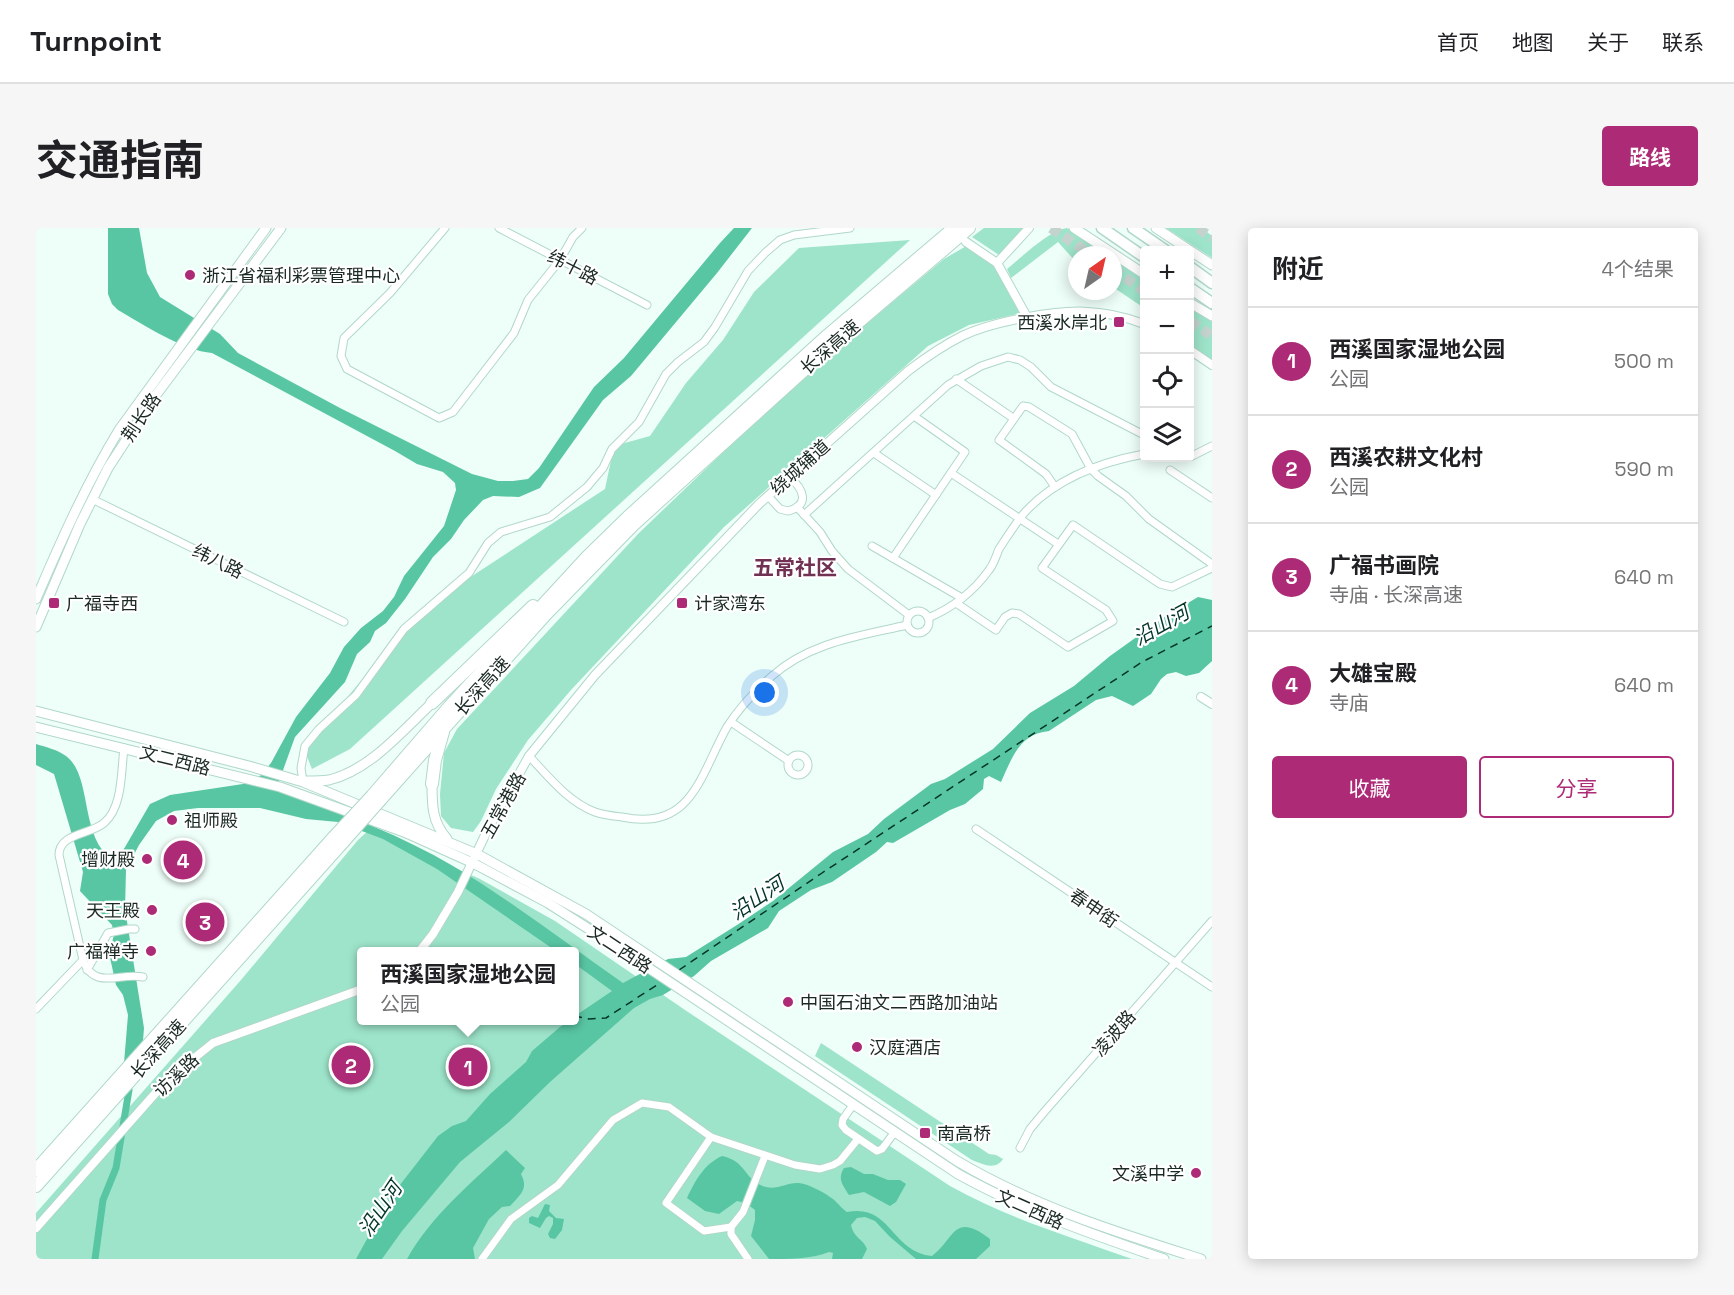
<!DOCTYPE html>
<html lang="zh">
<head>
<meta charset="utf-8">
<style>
  body { margin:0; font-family:"Space Grotesk","Noto Sans SC",sans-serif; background:#f6f6f6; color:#202124 }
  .controls { position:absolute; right:18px; top:18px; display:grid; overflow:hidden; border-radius:6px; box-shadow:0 3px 15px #0003 }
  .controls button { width:54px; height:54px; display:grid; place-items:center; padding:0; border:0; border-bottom:2px solid #e0e0e0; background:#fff; color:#202124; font:30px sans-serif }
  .compass { position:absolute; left:1032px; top:18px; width:54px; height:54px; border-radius:50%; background:#fff; box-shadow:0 3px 15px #0003; rotate:34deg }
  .you { position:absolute; left:729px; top:465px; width:21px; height:21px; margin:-15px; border:4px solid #fff; border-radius:50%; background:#1a73e8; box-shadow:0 0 0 9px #1a73e833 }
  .badge { display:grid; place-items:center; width:39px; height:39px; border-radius:50%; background:#ad2b76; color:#fff; font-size:20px; font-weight:700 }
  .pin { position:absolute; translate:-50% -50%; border:3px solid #fff; box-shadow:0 2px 6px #0006 }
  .popup { position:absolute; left:321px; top:719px; width:222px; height:78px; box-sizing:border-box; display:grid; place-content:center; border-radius:6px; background:#fff; filter:drop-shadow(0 2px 4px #0005); font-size:20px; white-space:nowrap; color:#757577 }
  .popup b { font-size:22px; color:#202124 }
  .popup::after { content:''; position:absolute; left:50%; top:100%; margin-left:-12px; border:12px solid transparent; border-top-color:#fff }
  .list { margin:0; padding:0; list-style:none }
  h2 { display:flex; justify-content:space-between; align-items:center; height:78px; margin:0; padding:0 24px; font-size:26px }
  h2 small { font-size:20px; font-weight:400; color:#757577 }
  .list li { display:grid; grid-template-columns:39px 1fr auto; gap:18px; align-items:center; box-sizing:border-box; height:108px; padding:0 24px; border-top:2px solid #e0e0e0 }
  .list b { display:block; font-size:22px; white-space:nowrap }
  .list p { margin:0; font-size:20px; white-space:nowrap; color:#757577 }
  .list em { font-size:20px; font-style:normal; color:#757577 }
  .actions { display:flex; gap:12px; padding:18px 24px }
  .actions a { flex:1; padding:14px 0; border:2px solid #ad2b76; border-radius:6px; text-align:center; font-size:21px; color:#ad2b76 }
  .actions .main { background:#ad2b76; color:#fff }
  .icon { flex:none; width:33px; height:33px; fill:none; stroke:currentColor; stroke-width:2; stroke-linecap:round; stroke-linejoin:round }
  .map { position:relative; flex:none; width:1176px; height:1031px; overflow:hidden; border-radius:6px }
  header { display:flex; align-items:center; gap:36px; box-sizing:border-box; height:84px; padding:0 30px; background:#fff; border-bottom:2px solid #e0e0e0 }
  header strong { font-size:28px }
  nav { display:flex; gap:33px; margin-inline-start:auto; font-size:21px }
  .intro { display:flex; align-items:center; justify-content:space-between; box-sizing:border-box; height:144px; padding:0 36px }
  h1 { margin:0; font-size:42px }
  .button { padding:15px 27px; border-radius:6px; background:#ad2b76; color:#fff; font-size:21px; font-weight:700 }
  main { display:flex; gap:36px; padding:0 36px }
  aside { flex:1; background:#fff; border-radius:6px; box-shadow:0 3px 15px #0003 }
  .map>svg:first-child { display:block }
</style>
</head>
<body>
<header>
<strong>Turnpoint</strong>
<nav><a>首页</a><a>地图</a><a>关于</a><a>联系</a></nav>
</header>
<div class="intro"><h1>交通指南</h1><a class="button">路线</a></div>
<main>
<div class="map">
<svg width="1176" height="1031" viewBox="0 0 1176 1031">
  <rect width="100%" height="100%" fill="#eefef8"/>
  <g fill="#9de4ca" fill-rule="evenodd">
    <path d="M948,0H988L963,27L936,9Z"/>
    <path d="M1031,0L1071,27H1041V35L1022,14L975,50L971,41C986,29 1012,3 1031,0Z"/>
    <path d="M1130,0H1166L1176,8V30Z"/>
    <path d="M874,12L314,521L276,541L268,521L350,423L410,365L569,261L578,218L614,208L650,155L687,112L718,64L763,20Z"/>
    <path d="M932,17L959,37L985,85L933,97L892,118L688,299L535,462L492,512L460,561L445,593L437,604L415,600L405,588L404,566L408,525L421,501L602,306L703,209L799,122L908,31Z"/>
    <path d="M1077,31L1108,52V80L1077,59Z"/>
    <path d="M1154,80L1176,93V132L1154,117Z"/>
    <path d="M333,602L444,651L519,693L649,782L914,958C971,990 1035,1009 1096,1031H0V985L205,752L322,612ZM326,724H538V792H326Z"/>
    <path d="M785,815L953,926L960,927L967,931C959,943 947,936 936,932L779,828Z"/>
  </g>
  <g fill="#59c6a3">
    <path d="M72,0H103L111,45L124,69L184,106L202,125L304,180L436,246L462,253H477L492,251L503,240L558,159L588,130L684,15L698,0H716L681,45L595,148L567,172L504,260L483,269L457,268L447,272L428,292L415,311L397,329L369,371L350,395L339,403L334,414L321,426L309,454L259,509L242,556L246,564L253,567C310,586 366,608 417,638C476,673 531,716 587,755L632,731L650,729L701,697L737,673L797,624L832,606L848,591L895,556L909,551L957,521L994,485L1038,458L1074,428L1130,388L1162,369L1176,372V433L1163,445L1150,448L1140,444L1131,446L1125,451L1115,466L1097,478L1076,468L1060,472L1013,503C983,506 976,530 965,554L953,548L948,551L947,561L929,576L914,582L857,615L851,614L840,624L796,654L775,662L743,683L732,700L675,733L658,748L627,767L614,771L598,780L514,854L473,894L424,934L366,1003L346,1031H320L353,971L402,908L416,898L430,893L454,866L490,834L496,823L524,799L532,793L538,792L539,788L576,763L539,736L538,724L520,723L401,641L347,611L302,594L270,591L224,580H162L138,583L120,593L103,617L90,642L89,681L108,800L107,813L88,835L92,787L87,767L80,757L73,725L78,707L76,697L44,663L47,644L21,556L18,546L0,537V516C10,519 22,522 30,528C57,548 43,609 76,631L85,626L114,576L134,567L207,556L224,548L235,535L260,489L294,445L308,419L325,400L347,383L358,369L368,348L408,298L420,262L419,255L407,244L381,236L359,223L176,125C148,123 106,96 82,82L76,76L72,66Z"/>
    <path d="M470,922L489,940L485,946C493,961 484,967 474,978L466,979L453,991L437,1020L439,1031H371C395,988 435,955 470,922Z"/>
    <path d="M686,928C711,933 708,953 730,959C742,962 751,954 763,955C773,956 789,965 797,971C802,975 805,980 811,984C855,975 855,1024 896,1028C919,1011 917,983 954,1011V1018L940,1031H880L854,1009L839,993L829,989L821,990L815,997C818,1011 827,1010 831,1021L826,1031H796L797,1025L793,1024C777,1031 752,1031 733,1031L715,1008L719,992V982L710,975L701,973L683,986L669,983L651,970C659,953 668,936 686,928Z"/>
    <path d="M815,939L828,946H837L852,952H864L870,956L860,974L854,978L828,964L813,967C807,957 801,951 808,940Z"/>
    <path d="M509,976L514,977L513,983L520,990L528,991L526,1002L519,1011L514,1010L512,1006L517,996V990L513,988L510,990L504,1000L493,995V990L496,988L502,990Z"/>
  </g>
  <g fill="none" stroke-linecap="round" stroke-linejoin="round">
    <path stroke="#59c6a3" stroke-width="7" d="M59,1031L67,972L80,940L93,862"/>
    <g stroke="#033628" stroke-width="1.5" stroke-dasharray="8 6" stroke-linecap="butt">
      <path d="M643,742L786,645L1106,434L1176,398"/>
      <path d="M538,788L553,791L570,790L627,753"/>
    </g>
    <g stroke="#c4d3ce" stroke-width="10" stroke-dasharray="10 5" stroke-linecap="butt">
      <path d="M1015,0L1056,27"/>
      <path d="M1162,0L1176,10"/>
      <path d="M1077,41L1108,63"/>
      <path d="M1154,93L1176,108"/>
    </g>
    <defs>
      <g id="minor">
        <path d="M409,0L354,65L308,110L305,128L311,141L403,190L417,184L478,105L492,72L524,32L537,9L546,0"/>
        <path d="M463,0L611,77"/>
        <path d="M920,151L977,190"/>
        <path d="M838,225L900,267"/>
        <path d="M1154,229L1176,218"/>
        <path d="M1134,242L1176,270"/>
        <path d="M915,245L1022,316"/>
        <path d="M1019,259L1010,246L963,212L987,178L993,179L1036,206L1055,241L1062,248L1090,268L1113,291L1176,336"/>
        <path d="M732,268L744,281L752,283C775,277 767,260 753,249"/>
        <path d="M56,271L308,394"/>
        <path d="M761,279L784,304L796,323L812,341L873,387"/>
        <path d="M768,287L912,157L945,138L972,129L984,132L995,139L1015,159L1108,207"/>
        <path d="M836,318L926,370"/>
        <path d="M857,330L929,224L878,188"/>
        <path d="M920,375L960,402L969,389L976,385L983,386L1032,419L1077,393L1070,382L1006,340L1037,297L1124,356L1136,359L1176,340"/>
        <circle cx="882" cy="394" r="11"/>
        <path d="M892,390C916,380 938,363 953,342C958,336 960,328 963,321C971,309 980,294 990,283C1021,250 1065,234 1108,226"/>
        <path d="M695,494L753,533"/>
        <path d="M88,520C85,543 87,579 68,595C54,607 23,605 23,627L47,732C58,763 84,744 107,749"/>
        <circle cx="762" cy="537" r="10"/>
        <path d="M493,528C512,548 532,574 559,584C567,587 577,588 586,589C656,604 664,547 691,499C703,480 719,463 736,448C774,414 824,408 871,397"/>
        <path d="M267,554L265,540L269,518L283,501L320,467L368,401L433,345L452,315L465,304L514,289L551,259L567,240L576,221L603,194L630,146L642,134L668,114L679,99L712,43L729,25L744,12L758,7L814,0"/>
        <path d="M940,601L1176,759"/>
        <path d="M51,742L72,705L93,701H99"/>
        <path d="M0,781L47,732"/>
        <path d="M817,877L807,891L806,897L810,902L841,923L846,921L858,905"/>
        <path d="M675,909L630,975L668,1003L695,999"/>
        <path d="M984,920L994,901L1009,883L1176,693"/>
        <path d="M446,1031L475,991L522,957L577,892L606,875L633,879L675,909L759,937L784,941L797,937L804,933L822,911"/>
        <path d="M712,1031L695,1006V999L707,984L729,928"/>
      </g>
      <g id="tertiary">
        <path d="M930,14L961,35L991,89"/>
        <path d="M961,35L993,0"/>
        <path d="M1154,122L1176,137"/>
        <path d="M1165,469L1176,476"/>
        <path d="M383,724L397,706L422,664L451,603L493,528L559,447L723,276L872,143C889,130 906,118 926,108C945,99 966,94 987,90C1032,81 1066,80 1108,96"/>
        <path d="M0,1000L132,851L177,815L326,761"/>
      </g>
      <g id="secondary">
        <path d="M1038,0L1108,46"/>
        <path d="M1120,0L1176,37"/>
        <path d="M1154,75L1176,88"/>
        <path d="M0,371C25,313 50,256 83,202L230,0"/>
        <path d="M0,399L44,296L72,240L117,171L245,0"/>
        <path d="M0,483L213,538L267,554L441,626L550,686L921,933C999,979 1080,1004 1165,1031"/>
        <path d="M0,499L244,559L368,604L437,635L512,675L578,717L922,946C989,983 1055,1006 1128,1031"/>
        <path d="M270,553C277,553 285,553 293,552C334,542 366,503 396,475"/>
        <path d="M396,556C396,577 396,594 411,611"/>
      </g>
      <g id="primary">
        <path d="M1066,0L1108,29"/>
        <path d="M1097,0L1129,22"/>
        <path d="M1154,39L1176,55"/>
        <path d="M1154,60L1176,75"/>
      </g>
      <g id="motorway">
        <path d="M396,475L497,378"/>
        <path d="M396,556L399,532L407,504"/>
        <path d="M336,568L413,479L551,329L592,289L792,107L918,0"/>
        <path d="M345,571L510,386L597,297L798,115L933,0"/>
        <path d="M0,942L298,609"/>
        <path d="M0,958L307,614"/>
      </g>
    </defs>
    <use href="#minor" stroke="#b0d8c8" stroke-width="9"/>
    <use href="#tertiary" stroke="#b0d8c8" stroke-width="10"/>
    <use href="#secondary" stroke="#b0d8c8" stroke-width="11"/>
    <use href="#primary" stroke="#b0d8c8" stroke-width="13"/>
    <use href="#motorway" stroke="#b0d8c8" stroke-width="14"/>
    <use href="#minor" stroke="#fff" stroke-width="7"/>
    <use href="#tertiary" stroke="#fff" stroke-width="8"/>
    <use href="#secondary" stroke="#fff" stroke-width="9"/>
    <use href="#primary" stroke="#fff" stroke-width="10"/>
    <use href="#motorway" stroke="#fff" stroke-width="12"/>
    <defs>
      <g id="motorway-bridge">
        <path d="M298,609L336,568"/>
        <path d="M307,614L345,571"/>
      </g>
    </defs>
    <use href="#motorway-bridge" stroke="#b0d8c8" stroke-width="14" stroke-linecap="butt"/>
    <use href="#motorway-bridge" stroke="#fff" stroke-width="12"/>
  </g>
  <g fill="#ad2b76" stroke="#fff" stroke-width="2">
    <circle cx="154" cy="47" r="6"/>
    <rect x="1077" y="88" width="12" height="12" rx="3"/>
    <rect x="12" y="369" width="12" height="12" rx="3"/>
    <rect x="640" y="369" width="12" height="12" rx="3"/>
    <circle cx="136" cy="592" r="6"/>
    <circle cx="111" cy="631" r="6"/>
    <circle cx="116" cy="682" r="6"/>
    <circle cx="115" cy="723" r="6"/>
    <circle cx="752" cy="774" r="6"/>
    <circle cx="821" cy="819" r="6"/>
    <rect x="883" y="899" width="12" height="12" rx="3"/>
    <circle cx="1160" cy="945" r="6"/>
  </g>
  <g text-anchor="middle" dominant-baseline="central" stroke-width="4.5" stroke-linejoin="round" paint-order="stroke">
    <g font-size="18" fill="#1a2924" stroke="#fff">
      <text transform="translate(537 39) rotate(27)">纬十路</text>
      <text transform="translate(794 119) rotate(-41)">长深高速</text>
      <text transform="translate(105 189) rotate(-56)">荆长路</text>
      <text transform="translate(764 239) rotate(-42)">绕城辅道</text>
      <text transform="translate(182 333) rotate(26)">纬八路</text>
      <text transform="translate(446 458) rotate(-48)">长深高速</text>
      <text transform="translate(139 532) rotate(14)">文二西路</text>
      <text transform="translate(467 577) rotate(-61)">五常港路</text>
      <text transform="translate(1058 680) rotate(34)">春申街</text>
      <text transform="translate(584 721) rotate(33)">文二西路</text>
      <text transform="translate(1078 805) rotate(-49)">凌波路</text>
      <text transform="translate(122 821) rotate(-48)">长深高速</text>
      <text transform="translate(140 847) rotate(-43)">访溪路</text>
      <text transform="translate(994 981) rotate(24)">文二西路</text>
    </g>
    <g font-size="18" fill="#1a2924" stroke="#fff" text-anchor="start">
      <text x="166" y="47">浙江省福利彩票管理中心</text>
      <text x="1071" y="94" text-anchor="end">西溪水岸北</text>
      <text x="30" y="375">广福寺西</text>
      <text x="658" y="375">计家湾东</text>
      <text x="148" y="592">祖师殿</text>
      <text x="99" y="631" text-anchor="end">增财殿</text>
      <text x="104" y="682" text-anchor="end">天王殿</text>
      <text x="103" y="723" text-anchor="end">广福禅寺</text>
      <text x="764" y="774">中国石油文二西路加油站</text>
      <text x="833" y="819">汉庭酒店</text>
      <text x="901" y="905">南高桥</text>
      <text x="1148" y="945" text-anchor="end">文溪中学</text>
    </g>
    <g font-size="20" font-style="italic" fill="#033628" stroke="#fff">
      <text transform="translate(1125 397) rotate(-29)">沿山河</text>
      <text transform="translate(721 670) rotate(-34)">沿山河</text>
      <text transform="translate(344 981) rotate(-56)">沿山河</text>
    </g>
    <g font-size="21" font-weight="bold" fill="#713152" stroke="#fff">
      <text x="759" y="339">五常社区</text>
    </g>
  </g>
</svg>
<div class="controls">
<button>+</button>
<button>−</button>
<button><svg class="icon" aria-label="locate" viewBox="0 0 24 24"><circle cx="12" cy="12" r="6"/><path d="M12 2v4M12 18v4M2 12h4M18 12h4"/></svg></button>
<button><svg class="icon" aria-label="layers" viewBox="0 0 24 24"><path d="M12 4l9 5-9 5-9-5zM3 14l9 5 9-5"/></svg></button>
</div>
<svg class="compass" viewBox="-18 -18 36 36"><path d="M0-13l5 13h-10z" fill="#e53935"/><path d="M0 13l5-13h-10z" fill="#757577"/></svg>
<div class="you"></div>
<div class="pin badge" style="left:432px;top:839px">1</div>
<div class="popup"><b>西溪国家湿地公园</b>公园</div>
<div class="pin badge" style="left:315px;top:837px">2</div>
<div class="pin badge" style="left:169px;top:694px">3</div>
<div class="pin badge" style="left:147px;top:632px">4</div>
</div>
<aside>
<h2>附近<small>4个结果</small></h2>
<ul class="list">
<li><span class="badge">1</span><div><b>西溪国家湿地公园</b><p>公园</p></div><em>500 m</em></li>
<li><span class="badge">2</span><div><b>西溪农耕文化村</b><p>公园</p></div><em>590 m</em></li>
<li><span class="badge">3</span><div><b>广福书画院</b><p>寺庙 · 长深高速</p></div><em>640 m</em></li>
<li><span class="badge">4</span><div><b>大雄宝殿</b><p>寺庙</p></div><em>640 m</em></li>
</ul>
<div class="actions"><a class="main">收藏</a><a>分享</a></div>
</aside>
</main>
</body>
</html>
